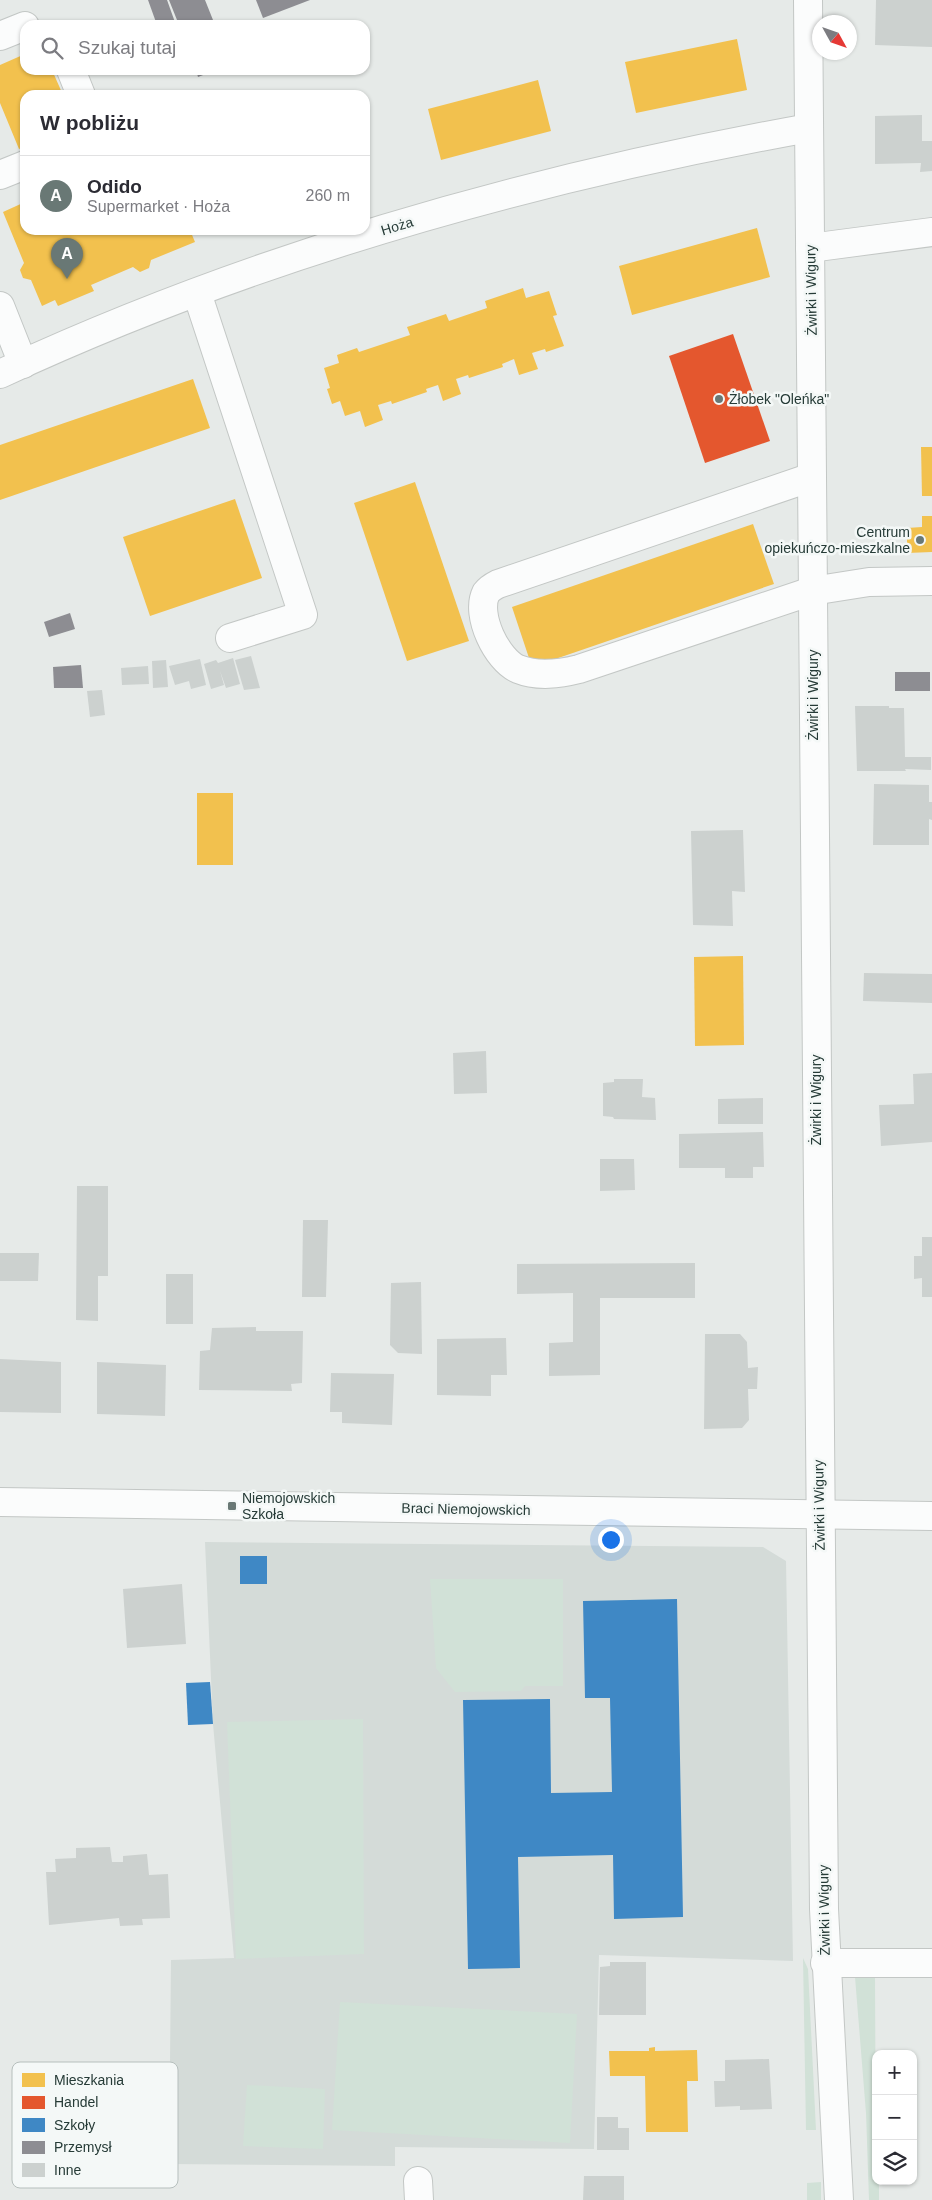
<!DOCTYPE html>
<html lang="pl">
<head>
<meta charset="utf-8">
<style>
  body { margin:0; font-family:Helvetica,sans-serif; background:#f7f7f7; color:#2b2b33 }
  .controls { position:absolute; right:15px; bottom:15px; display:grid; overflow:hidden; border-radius:10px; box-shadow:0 1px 4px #0004 }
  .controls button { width:45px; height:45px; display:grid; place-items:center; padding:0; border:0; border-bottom:1px solid #e1e1e2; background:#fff; color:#2b2b33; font:25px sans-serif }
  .compass { position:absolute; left:812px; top:15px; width:45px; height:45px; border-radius:50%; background:#fff; box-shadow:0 1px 4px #0004; rotate:130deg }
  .you { position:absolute; left:610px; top:1539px; width:18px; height:18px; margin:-12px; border:4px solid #fff; border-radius:50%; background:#1a73e8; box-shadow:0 0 0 8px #1a73e833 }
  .badge { display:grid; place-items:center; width:32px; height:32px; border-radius:50%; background:#697875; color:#fff; font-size:16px; font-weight:700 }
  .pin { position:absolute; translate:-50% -41px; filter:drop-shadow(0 1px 2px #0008) }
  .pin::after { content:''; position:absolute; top:26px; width:18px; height:15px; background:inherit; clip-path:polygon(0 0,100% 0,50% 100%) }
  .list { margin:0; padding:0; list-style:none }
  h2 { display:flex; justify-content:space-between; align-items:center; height:65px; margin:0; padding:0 20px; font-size:21px }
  h2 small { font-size:16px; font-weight:400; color:#7c7c81 }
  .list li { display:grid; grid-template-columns:32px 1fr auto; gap:15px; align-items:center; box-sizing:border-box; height:80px; padding:0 20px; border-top:1px solid #e1e1e2 }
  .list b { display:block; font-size:19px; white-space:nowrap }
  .list p { margin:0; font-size:16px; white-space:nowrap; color:#7c7c81 }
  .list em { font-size:16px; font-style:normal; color:#7c7c81 }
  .icon { flex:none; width:28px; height:28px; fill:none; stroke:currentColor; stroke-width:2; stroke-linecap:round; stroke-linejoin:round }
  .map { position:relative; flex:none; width:932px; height:2200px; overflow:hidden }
  .search { position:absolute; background:#fff; box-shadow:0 1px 4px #0004; left:20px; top:20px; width:350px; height:55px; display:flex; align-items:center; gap:12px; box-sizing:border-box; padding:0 18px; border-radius:15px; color:#7c7c81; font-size:19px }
  .panel { position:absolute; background:#fff; box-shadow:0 1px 4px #0004; left:20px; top:90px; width:350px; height:145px; border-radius:15px }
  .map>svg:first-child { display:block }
</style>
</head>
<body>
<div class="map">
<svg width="932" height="2200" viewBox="0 0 932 2200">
  <rect width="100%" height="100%" fill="#e6eae8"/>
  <path fill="#d4dbd8" d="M205,1542L763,1547L786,1561L793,1961L599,1955L594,2149L395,2147V2166L169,2164L171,1960L234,1958L213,1724Z"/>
  <g fill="#d1e1d7">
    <path d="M430,1579H563V1686H525L521,1691L455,1692L436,1668Z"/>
    <path d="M363,1719L364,1954L236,1959L227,1722Z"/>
    <path d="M803,1958L808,1969L816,2130H806Z"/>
    <path d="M875,1976L876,2181H879V2200H869L866,2113L855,1977Z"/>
    <path d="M340,2002L577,2014L570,2143L332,2130Z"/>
    <path d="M247,2085L325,2089L323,2149L243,2146Z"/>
    <path d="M821,2182V2200H807V2183Z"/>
  </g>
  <g fill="#f2c14e">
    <path d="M737,39L747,90L636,113L625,62Z"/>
    <path d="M25,54V70H52L63,95H25V147L19,149L0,103V65Z"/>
    <path d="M538,80L551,131L441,160L428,109Z"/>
    <path d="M25,202V230H190L195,242L151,260L149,268L140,272L133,267L91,285L94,291L58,306L55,300L42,306L31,280L23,278L20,270L24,263L3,212Z"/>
    <path d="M757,228L770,277L632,315L619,266Z"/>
    <path d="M523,288L526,298L549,291L557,315L553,316L564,346L546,352L545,349L532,353L538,369L519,375L514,359L502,364L503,367L469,378L468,375L456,379L461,394L443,401L438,385L426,389L427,392L392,404L391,401L378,405L383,420L365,427L360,411L345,416L340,401L332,404L327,389L330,388L324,368L339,363L337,355L357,348L359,352L410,335L407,327L446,314L449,321L487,308L485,301Z"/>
    <path d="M193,379L210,428L0,500V445Z"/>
    <path d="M921,447H932V496H922Z"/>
    <path d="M415,482L469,641L407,661L354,503Z"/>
    <path d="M235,499L262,578L150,616L123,537Z"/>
    <path d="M922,516H932V552L907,553V528L922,527Z"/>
    <path d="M753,524L774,584L532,667L512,607Z"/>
    <rect x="197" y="793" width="36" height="72"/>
    <path d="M743,956L744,1045L695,1046L694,957Z"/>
    <path d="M655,2047V2051L697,2050L698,2081H687L688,2132H646L645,2076H610L609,2051H649V2048Z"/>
  </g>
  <path fill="#e4572e" d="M733,334L770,441L705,463L669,356Z"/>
  <g fill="#3f88c5">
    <rect x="240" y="1556" width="27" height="28"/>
    <path d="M677,1599L683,1917L614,1919L613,1855L518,1857L520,1968L468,1969L463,1700L550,1699L551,1793L612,1792L610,1698H585L583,1601Z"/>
    <path d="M210,1682L213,1724L188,1725L186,1683Z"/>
  </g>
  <g fill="#8d8d92">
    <path d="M148,0H167L176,25H157Z"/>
    <path d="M169,0H205L215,25H179Z"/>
    <path d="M256,0H310L263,18Z"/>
    <path d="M196,70H216L198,77Z"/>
    <path d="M70,613L75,629L49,637L44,622Z"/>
    <path d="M81,665L83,688H54L53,667Z"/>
    <rect x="895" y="672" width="35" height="19"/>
  </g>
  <g fill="#ccd1cf">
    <path d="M876,0H932V47L875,45Z"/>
    <path d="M922,115V141H932V171L920,172L921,163L875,164V116Z"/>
    <path d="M251,656L260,688L244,690L235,660Z"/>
    <path d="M233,658L240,684L226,688L220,671L224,685L211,689L204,664L216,660L218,663Z"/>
    <path d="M200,659L206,685L191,689L189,681L175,685L169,666Z"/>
    <path d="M166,660L168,687L153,688L152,661Z"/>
    <path d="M148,666L149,684L122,685L121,668Z"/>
    <path d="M102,690L105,715L90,717L87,691Z"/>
    <path d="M855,706H889V708H904L905,757H931V770L905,769L906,771H857Z"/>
    <path d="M874,784L929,785V802H932V820L929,819V845H873Z"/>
    <path d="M743,830L745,892L732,891L733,926L693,925L691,831Z"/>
    <path d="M864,973L932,974V1003L863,1001Z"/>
    <path d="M486,1051L487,1093L454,1094L453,1053Z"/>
    <path d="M932,1073V1142L881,1146L879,1105L914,1104L913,1074Z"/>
    <path d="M614,1079H643L642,1097L655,1098L656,1120L614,1119L613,1117L603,1116V1083L614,1082Z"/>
    <path d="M763,1098V1124H718V1099Z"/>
    <path d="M763,1132L764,1167H753V1178H725V1168H679V1134Z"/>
    <path d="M600,1159H634L635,1190L600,1191Z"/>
    <path d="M77,1186H108V1276H98V1321L76,1320Z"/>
    <path d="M303,1220H328L326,1297H302Z"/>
    <path d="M922,1237H932V1297H922V1278L914,1279V1256H922Z"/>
    <path d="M0,1253H39L38,1281H0Z"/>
    <path d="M695,1263V1298H600V1375L549,1376V1343L573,1342V1293L517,1294V1264Z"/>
    <rect x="166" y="1274" width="27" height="50"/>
    <path d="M421,1282L422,1354L398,1353L390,1345L391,1283Z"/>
    <path d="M256,1327V1331H303L302,1383L291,1384L292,1391L199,1390L200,1351L210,1350L212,1328Z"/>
    <path d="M705,1334H740L747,1342L748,1368L758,1367L757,1389H748L749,1420L742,1428L704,1429Z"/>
    <path d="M506,1338L507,1375H491V1396L437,1395V1339Z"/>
    <path d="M0,1359L61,1362V1413L0,1412Z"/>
    <path d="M97,1362L166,1365L165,1416L97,1414Z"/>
    <path d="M331,1373L394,1374L392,1425L342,1423V1412H330Z"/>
    <path d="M182,1584L186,1644L127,1648L123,1589Z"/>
    <path d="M110,1847L112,1862H123V1856L147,1854L149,1875L168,1874L170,1918L142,1919L143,1925L120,1926L119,1918L49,1925L46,1872H56L55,1859L76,1858V1848Z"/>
    <path d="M610,1962H646V2015H599L600,1967L610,1966Z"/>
    <path d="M769,2059L772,2109L740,2110V2106L715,2107L714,2081H725V2060Z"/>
    <path d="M597,2117H618V2128H629V2150H597Z"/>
    <path d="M584,2176H624V2200H583Z"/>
  </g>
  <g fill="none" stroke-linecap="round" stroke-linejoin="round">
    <defs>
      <g id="minor">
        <path d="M808,0L824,1909L839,2200"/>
        <path d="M0,36L25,26"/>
        <path d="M71,70L81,95"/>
        <path d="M0,175L25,165"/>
        <path d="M810,248L932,232"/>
        <path d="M197,293L303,615L230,638"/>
        <path d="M0,306L23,364"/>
        <path d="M0,374C256,255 531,178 809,128"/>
        <path d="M812,477L498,584C494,586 489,589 486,593C475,615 497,660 518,669C538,677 559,674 579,669L812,591L869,582L932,581"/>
        <path d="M0,1502L932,1516"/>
        <path d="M825,1963H932"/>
        <path d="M418,2181L419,2200"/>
      </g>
    </defs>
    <use href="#minor" stroke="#c3c7c5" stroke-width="30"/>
    <use href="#minor" stroke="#fbfcfc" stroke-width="28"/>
  </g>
  <g fill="#697875" stroke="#f4f8f7" stroke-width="2">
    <circle cx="719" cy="399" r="5"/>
    <circle cx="920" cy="540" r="5"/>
    <rect x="227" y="1501" width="10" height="10" rx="2.5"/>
  </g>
  <g text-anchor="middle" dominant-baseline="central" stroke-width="5" stroke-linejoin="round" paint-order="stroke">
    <g font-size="14" fill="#263b37" stroke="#f4f8f7">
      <text transform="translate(397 226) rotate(-17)">Hoża</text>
      <text transform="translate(811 290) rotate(-91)">Żwirki i Wigury</text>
      <text transform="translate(813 695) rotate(-90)">Żwirki i Wigury</text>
      <text transform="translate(816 1100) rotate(-90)">Żwirki i Wigury</text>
      <text transform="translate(819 1505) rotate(-91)">Żwirki i Wigury</text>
      <text transform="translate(466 1509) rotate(1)">Braci Niemojowskich</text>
      <text transform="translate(824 1910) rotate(-91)">Żwirki i Wigury</text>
    </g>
    <g font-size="14" fill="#263b37" stroke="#f4f8f7" text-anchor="start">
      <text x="729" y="399">Żłobek "Oleńka"</text>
      <text x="910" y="532" text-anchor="end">Centrum<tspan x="910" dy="16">opiekuńczo-mieszkalne</tspan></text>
      <text x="242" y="1498">Niemojowskich<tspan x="242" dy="16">Szkoła</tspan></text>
    </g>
  </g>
  <rect x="12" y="2062" width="166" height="126" rx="8" fill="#f4f8f7" stroke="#b6bfbd" stroke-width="1"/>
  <rect x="22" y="2073" width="23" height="14" fill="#f2c14e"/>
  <rect x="22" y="2096" width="23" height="13" fill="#e4572e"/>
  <rect x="22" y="2118" width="23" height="14" fill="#3f88c5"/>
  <rect x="22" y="2141" width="23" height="13" fill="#8d8d92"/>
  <rect x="22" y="2163" width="23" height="14" fill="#ccd1cf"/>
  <g font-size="14" fill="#263b37">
    <text x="54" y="2085">Mieszkania</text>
    <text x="54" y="2107">Handel</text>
    <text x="54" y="2130">Szkoły</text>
    <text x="54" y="2152">Przemysł</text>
    <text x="54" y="2175">Inne</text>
  </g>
</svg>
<div class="controls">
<button>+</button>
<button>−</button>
<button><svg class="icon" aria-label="layers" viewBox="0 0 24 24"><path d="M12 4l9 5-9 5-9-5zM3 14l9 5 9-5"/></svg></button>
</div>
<svg class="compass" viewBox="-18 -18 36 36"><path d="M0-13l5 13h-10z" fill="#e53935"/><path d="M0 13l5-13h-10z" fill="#7c7c81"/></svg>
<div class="you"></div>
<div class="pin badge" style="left:67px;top:279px">A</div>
<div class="search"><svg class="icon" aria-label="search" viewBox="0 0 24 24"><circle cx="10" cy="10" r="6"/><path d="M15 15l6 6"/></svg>Szukaj tutaj</div>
<section class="panel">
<h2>W pobliżu<small></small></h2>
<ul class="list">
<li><span class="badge">A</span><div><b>Odido</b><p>Supermarket · Hoża</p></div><em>260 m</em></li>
</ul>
</section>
</div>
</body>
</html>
